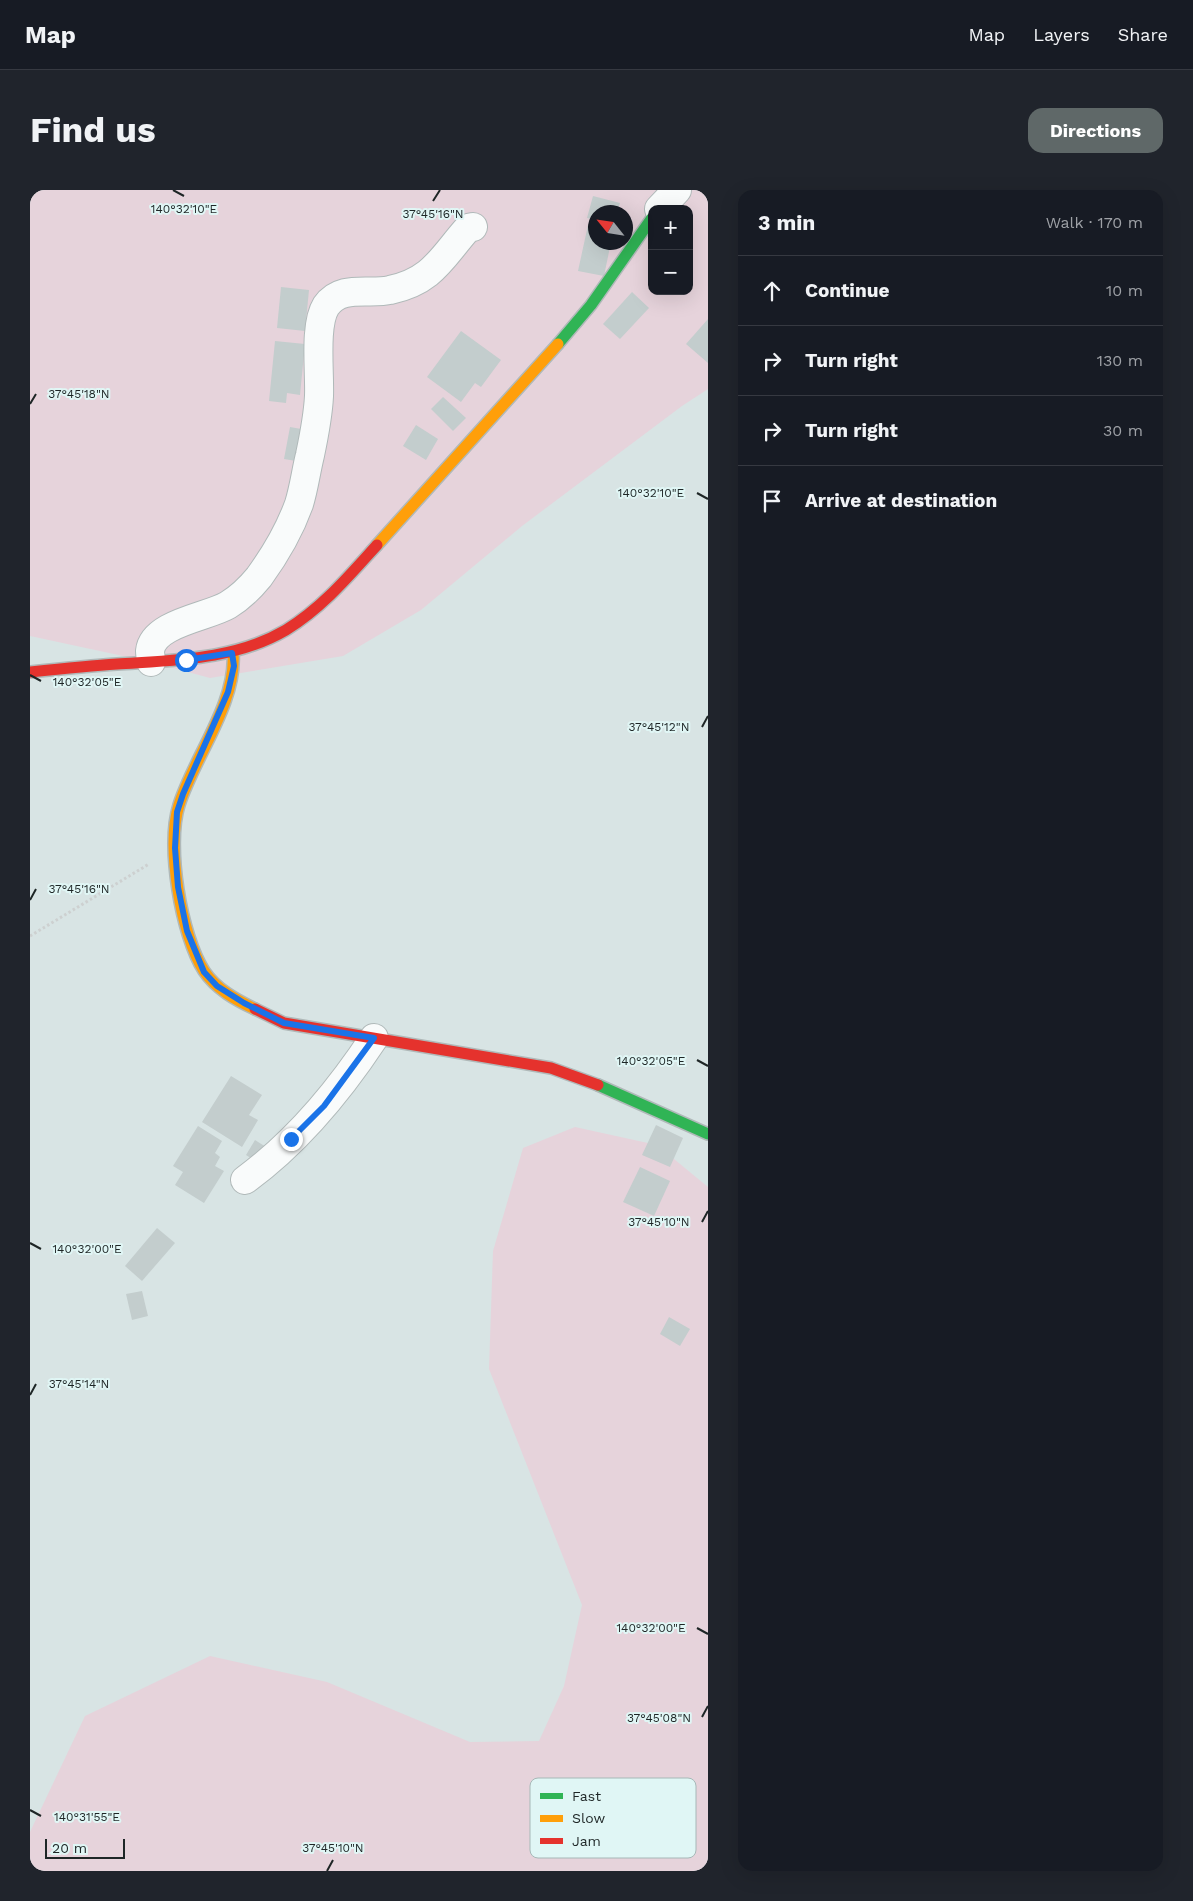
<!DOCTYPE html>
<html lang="en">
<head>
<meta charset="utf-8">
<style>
  body { margin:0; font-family:"Work Sans",sans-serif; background:#20242c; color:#f1f3f6 }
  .controls { position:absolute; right:15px; top:15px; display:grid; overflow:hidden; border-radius:10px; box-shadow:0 5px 20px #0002 }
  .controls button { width:45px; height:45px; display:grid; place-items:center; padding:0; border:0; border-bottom:1px solid #363941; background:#171b24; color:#f1f3f6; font:25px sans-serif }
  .compass { position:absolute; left:558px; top:15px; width:45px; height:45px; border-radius:50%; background:#171b24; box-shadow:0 5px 20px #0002; rotate:300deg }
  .scale { position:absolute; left:15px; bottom:12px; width:80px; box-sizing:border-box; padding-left:5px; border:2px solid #1e2626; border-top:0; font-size:14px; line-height:18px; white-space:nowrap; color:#1e2626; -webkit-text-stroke:4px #e0f6f5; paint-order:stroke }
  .stop { position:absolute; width:15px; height:15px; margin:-11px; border:4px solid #1a73e8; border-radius:50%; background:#fff }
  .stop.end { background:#1a73e8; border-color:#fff; box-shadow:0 1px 5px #0008 }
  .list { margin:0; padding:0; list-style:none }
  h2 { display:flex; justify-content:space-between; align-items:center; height:65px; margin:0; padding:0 20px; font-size:21px }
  h2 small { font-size:16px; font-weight:400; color:#9ea1a6 }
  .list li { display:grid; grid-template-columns:32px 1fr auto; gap:15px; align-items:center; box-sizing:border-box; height:70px; padding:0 20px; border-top:1px solid #363941 }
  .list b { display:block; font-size:19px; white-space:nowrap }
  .list em { font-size:16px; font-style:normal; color:#9ea1a6 }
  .icon { flex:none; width:28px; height:28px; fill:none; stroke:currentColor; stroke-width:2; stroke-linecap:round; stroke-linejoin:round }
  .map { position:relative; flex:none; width:678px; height:1681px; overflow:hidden; border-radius:15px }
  header { display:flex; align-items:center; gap:30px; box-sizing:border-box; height:70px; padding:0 25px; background:#171b24; border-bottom:1px solid #363941 }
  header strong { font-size:24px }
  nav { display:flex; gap:28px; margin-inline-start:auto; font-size:18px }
  .intro { display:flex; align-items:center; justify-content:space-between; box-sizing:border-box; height:120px; padding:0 30px }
  h1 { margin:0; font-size:35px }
  .button { padding:12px 22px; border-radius:15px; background:#5f6868; color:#fff; font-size:18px; font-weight:700 }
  main { display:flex; gap:30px; padding:0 30px }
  aside { flex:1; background:#171b24; border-radius:15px; box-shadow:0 5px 20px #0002 }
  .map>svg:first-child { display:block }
</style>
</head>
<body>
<header>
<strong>Map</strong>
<nav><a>Map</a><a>Layers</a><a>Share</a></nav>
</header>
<div class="intro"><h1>Find us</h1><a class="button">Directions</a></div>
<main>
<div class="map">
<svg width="678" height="1681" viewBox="0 0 678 1681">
  <rect width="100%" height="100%" fill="#d8e4e4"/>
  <g fill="#e6d3db" fill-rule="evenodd">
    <path d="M0,0H678V199L652,216L492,336L391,420L313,466L180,488L121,472L0,446ZM622,19H659V101H622ZM566,22H596V52H566Z"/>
    <path d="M545,937L627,955L678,997V1681H0V1642L55,1526L180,1466L297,1492L440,1552L509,1551L534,1496L552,1415L459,1179L463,1061L493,958Z"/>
  </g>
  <g fill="#c3cdcd">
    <path d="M563,6L590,13L587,22H566V30L557,28Z"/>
    <path d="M558,35L566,36V52H581L574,86L548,81Z"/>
    <path d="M251,97L279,100L275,141L247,138Z"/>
    <path d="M602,102L619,118L590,149L573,134Z"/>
    <path d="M678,129V173L656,154Z"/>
    <path d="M431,141L471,170L451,197L445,193L431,212L397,187Z"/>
    <path d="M245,151L275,154L270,205L257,203L256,213L239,211Z"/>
    <path d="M413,207L436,228L423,241L401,219Z"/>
    <path d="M386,235L408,249L396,270L373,256Z"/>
    <path d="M260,237L277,240L272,272L254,269Z"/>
    <path d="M201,886L232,905L219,925L228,930L212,957L172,932Z"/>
    <path d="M626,935L653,948L640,977L612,965Z"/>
    <path d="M168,936L192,951L185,963L190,967L185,976L194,981L174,1013L145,995L153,982L143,976Z"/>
    <path d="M225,950L236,957L227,972L216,965Z"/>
    <path d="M610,977L640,991L624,1026L593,1012Z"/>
    <path d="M127,1038L145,1053L112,1091L95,1076Z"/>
    <path d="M112,1101L118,1126L102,1130L96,1104Z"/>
    <path d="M639,1127L660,1139L650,1156L630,1144Z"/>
  </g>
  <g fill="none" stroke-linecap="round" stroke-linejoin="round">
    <defs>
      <g id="street">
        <path d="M629,19L647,0"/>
        <path d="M121,472C121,469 120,464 120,461C123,433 178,427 198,415C211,407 220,398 229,387C245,365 260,339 269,314C274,298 276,281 280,265C284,246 288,226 289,206C290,182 284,135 296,116C311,94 339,105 360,100C403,91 412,67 438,38L443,37"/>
        <path d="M215,990C267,952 309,901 344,848"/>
      </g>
      <g id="fast">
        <path d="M528,154L561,115L622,28"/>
        <path d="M568,895L678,944"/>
      </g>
      <g id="slow">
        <path d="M347,355L528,154"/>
        <path d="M203,463C207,513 164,567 149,615C136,656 151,745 174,781C186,799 206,810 225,819"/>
      </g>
      <g id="jam">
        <path d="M0,482C29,479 58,476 87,474C144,470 205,470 256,440C292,418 319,386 347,355"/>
        <path d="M225,819L254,833L521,878L568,895"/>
      </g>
    </defs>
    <use href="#street" stroke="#b0b9b9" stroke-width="30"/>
    <use href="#fast" stroke="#b0b9b9" stroke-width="14"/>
    <use href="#slow" stroke="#b0b9b9" stroke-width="14"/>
    <use href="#jam" stroke="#b0b9b9" stroke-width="14"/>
    <path stroke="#cdd0d0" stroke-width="3" stroke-dasharray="2.5 2.5" stroke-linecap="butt" d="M0,746L119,674"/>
    <use href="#street" stroke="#f9fbfb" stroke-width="28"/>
    <use href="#fast" stroke="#30b455" stroke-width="11"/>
    <use href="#slow" stroke="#ff9f0a" stroke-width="11"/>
    <use href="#jam" stroke="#e5322d" stroke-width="11"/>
  </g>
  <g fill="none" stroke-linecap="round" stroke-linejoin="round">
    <path stroke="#1a73e8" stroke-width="6" d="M156,470L202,463L204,476L198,502L153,604L147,622L145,658L148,697L157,741L174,782L187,796L214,813L254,833L344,848L294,916L261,949"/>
  </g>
  <path fill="none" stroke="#1e2626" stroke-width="2" d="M143,0L154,6M403,11L410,0M0,214L6,204M667,303L678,309M0,485L11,491M672,537L678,526M0,710L6,699M667,870L678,876M672,1032L678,1021M0,1053L11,1059M0,1205L6,1194M667,1438L678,1444M672,1527L678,1516M0,1620L11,1626M297,1681L303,1670"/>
  <rect x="500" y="1588" width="166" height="80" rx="8" fill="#e0f6f5" stroke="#a6b8b7" stroke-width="1"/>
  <rect x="510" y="1603" width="23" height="6" fill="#30b455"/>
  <rect x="510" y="1625" width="23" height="7" fill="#ff9f0a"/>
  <rect x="510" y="1648" width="23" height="6" fill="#e5322d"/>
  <g font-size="14" fill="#1e2626">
    <text x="542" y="1611">Fast</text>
    <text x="542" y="1633">Slow</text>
    <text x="542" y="1656">Jam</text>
  </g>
  <g font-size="12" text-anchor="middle" fill="#1e2626" stroke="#e0f6f5" stroke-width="4" stroke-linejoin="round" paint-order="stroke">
    <text x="154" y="23">140°32'10"E</text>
    <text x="403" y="28">37°45'16"N</text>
    <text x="49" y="208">37°45'18"N</text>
    <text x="621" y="307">140°32'10"E</text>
    <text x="57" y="496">140°32'05"E</text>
    <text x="629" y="541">37°45'12"N</text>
    <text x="49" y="703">37°45'16"N</text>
    <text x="621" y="875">140°32'05"E</text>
    <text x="629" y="1036">37°45'10"N</text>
    <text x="57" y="1063">140°32'00"E</text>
    <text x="49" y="1198">37°45'14"N</text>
    <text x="621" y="1442">140°32'00"E</text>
    <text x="629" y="1532">37°45'08"N</text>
    <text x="57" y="1631">140°31'55"E</text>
    <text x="303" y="1662">37°45'10"N</text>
  </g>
</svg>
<div class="controls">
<button>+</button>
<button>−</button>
</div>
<svg class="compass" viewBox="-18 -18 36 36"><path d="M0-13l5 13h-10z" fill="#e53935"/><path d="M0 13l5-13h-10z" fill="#9ea1a6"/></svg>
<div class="scale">20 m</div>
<div class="stop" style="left:156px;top:470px"></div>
<div class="stop end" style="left:261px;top:949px"></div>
</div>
<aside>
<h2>3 min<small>Walk · 170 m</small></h2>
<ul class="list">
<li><svg class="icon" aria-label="ahead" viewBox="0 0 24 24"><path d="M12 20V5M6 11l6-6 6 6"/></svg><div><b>Continue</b></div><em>10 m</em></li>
<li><svg class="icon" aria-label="right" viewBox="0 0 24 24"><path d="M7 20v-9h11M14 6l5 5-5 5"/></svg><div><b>Turn right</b></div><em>130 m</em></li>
<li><svg class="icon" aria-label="right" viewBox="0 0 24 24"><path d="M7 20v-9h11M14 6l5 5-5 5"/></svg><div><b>Turn right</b></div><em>30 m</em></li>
<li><svg class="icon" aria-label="arrive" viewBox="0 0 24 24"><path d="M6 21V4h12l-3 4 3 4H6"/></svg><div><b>Arrive at destination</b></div></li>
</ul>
</aside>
</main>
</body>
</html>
